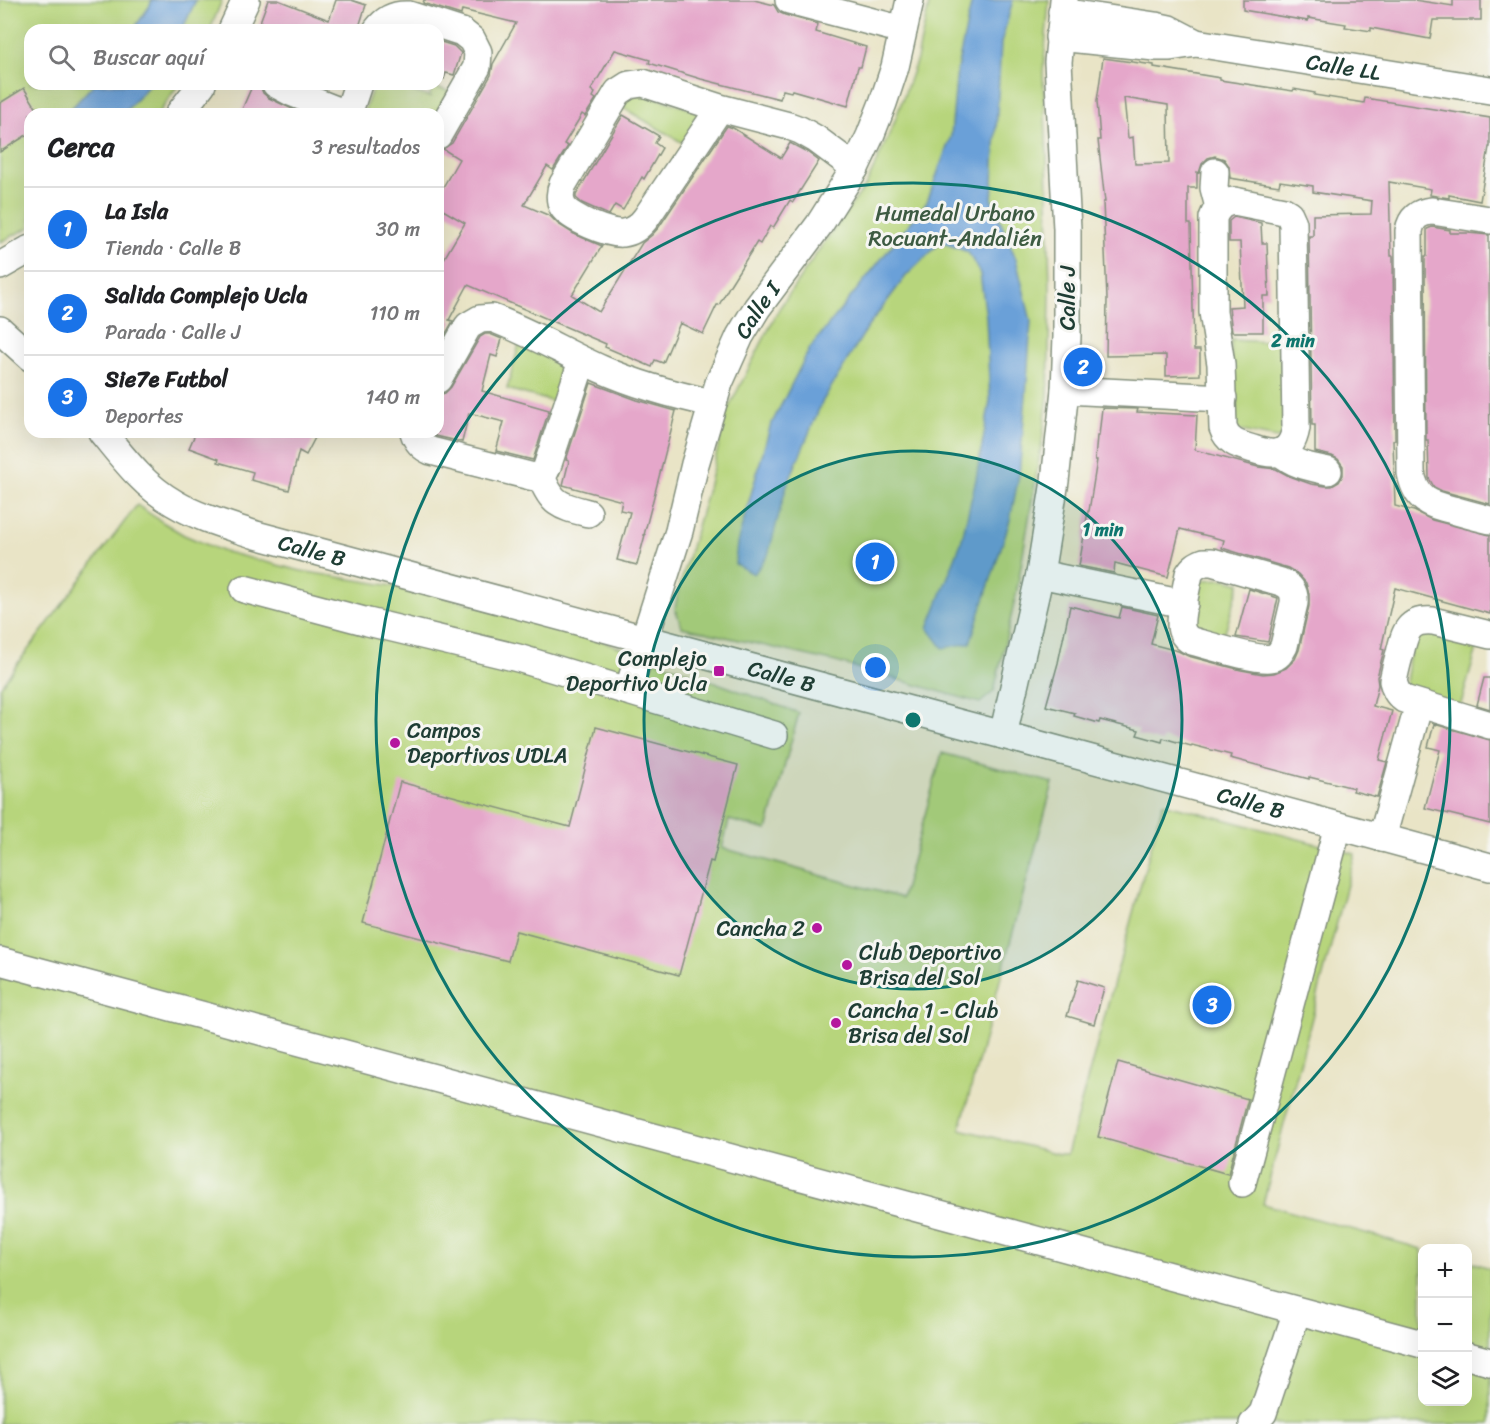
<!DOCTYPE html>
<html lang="es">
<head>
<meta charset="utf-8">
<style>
  body { margin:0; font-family:Sriracha,sans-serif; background:#f2f2f2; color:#202124 }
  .controls { position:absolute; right:18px; bottom:18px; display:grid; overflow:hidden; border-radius:12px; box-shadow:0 6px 24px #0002 }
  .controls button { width:54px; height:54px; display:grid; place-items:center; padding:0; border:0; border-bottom:2px solid #e0e0e0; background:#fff; color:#202124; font:30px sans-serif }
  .you { position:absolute; left:876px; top:668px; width:21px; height:21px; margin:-15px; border:4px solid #fff; border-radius:50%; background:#1a73e8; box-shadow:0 0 0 9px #1a73e833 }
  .badge { display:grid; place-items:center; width:39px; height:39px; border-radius:50%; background:#1a73e8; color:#fff; font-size:20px; font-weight:700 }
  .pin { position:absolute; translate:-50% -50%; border:3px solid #fff; box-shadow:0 2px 6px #0006 }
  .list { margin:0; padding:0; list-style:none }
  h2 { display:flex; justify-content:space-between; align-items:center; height:78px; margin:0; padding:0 24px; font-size:26px }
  h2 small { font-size:20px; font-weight:400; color:#757577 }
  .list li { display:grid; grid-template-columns:39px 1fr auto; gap:18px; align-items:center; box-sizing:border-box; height:84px; padding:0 24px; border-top:2px solid #e0e0e0 }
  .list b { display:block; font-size:22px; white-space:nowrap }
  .list p { margin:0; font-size:20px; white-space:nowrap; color:#757577 }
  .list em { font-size:20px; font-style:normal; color:#757577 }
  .icon { flex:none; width:33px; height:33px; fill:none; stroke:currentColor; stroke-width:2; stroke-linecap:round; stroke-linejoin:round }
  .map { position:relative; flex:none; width:1490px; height:1424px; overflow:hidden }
  .search { position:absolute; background:#fff; box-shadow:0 6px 24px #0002; left:24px; top:24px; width:420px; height:66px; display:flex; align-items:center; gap:15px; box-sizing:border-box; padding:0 21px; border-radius:18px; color:#757577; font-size:22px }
  .panel { position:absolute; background:#fff; box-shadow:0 6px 24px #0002; left:24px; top:108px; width:420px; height:330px; border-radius:18px }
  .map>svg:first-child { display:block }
</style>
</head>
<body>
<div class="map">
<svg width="1490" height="1424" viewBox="0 0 1490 1424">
  <rect width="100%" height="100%" fill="#f6f6f2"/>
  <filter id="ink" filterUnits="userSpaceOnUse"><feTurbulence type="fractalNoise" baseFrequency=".0167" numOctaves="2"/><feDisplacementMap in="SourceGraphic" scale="12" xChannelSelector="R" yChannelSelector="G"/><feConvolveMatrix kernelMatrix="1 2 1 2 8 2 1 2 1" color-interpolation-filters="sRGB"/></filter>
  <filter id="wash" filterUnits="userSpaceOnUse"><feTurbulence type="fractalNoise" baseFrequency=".008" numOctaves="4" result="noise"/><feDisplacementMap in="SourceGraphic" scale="24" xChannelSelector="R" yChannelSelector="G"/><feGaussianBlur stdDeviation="1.35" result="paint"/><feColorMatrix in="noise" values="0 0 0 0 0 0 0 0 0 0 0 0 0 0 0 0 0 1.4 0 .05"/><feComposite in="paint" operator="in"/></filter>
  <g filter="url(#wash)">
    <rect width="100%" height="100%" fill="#e9e4c6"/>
    <g fill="#b7d57c" stroke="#6b8958" stroke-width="1.5">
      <path d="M0,0H222L210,30H30V84H179L158,114H30V227L0,242Z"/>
      <path d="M930,0H1049L1043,73L1047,157L1050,292L1048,396L1042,442L1016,595L994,691L980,703L836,662L682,627L675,609L678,592L707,492L727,411L779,309L821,247L866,185L893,126L917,59Z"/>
      <path d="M374,84H388L430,97L431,86L456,93L438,114H363Z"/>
      <path d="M645,94L706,114L688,146L620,106L632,95Z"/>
      <path d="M1231,340L1285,343L1283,436L1277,438L1232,429Z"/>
      <path d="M520,341L568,367L558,403L507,389Z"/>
      <path d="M137,505L164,523L184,535L222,551L301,571L424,591L581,633L799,713L767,830L729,820L722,848L902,898L942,753L1053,783L960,1129L1059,1154H1067L1163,803L1355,854L1263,1204L1422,1249V1402H1468V1261L1490,1268V1424H0V687Z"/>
      <path d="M1225,579L1240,583L1223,638L1197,629L1190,607L1201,580Z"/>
      <path d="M1421,630L1479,641L1460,707L1403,691L1414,633Z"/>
    </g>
    <g fill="#6ba0d8" stroke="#456e86" stroke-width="1.5">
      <path d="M152,0H196L182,30H133L149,7Z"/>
      <path d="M972,0H1013L1001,43L992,200L1016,259L1031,321L1026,396L1019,475L1010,520L970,643L943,648L928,628L961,543L976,479L990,401L986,317L980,274L968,252L941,242L906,276L867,328L822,402L786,488L768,555L754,574L735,564L737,544L770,427L810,348L927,202L951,136L957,69Z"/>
      <path d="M94,84H150L123,114H66Z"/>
    </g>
    <g id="blocks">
      <g fill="#e5a7ca" fill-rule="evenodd">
        <path d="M268,0H278L329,20L336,0H351L366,5L358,30H257Z"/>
        <path d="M424,0H754L774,5L778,12L785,15L818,24L816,32L866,47L861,67H858L848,106L792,90L791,92L783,90L780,99L701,79L649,63L650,60L615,50L591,90L595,93L593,97L596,99L585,116L582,114L564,144L568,146L553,170L547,166L524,205L550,216L558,224L574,234L602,246L572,295L599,312L642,243L652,235L659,227L727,126L733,128L781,158L790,143L807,152L819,161L793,202L790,200L773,228L770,226L760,244L757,242L730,285L719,305H717L703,334L680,323L663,363L655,360L652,367L605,347L606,344L468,285L449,320L453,321L438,347V269L465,223L438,207V196L459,159L443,149L452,143L491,75L493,64L516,23L462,10L461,15L423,3Z"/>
        <path d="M1243,0H1414L1453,6V0H1481V20H1433L1430,39L1371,28V31L1345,27L1346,24L1308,18V21L1243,10Z"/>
        <path d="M438,41L454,46L461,53L454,75L446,73L444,79H438Z"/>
        <path d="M1103,58L1154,65V67L1220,78V80L1293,91L1294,89L1315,93L1314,95L1364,103L1365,98L1490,118V147H1489L1480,201L1449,195V198L1430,195L1431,189L1389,182L1391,256H1393L1395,440H1393L1395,506L1414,511L1432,520L1490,535V614L1395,588L1381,649L1384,650L1377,677L1378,685L1373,706L1392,711L1379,760L1387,762L1377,797L1353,791L1354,788L1309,777V779L1230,758L1231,755L1192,745L1191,746L1163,738L1162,742L1137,735L1139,730L1100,720L1099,723L1074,716L1075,713L1046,706L1058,663L1070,606L1119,618L1122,607L1158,615L1151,644L1178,651L1188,656L1241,670L1263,674L1274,673L1286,668L1295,659L1299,650L1309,606V594L1306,583L1298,574L1288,568L1222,548L1224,540L1180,529L1168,577L1115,563L1114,573L1079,566L1088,511H1089L1097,460H1095L1097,436H1099L1102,408L1138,409L1137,412L1197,415L1195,450L1258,467L1276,469L1291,477L1311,484L1325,486H1332L1339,482L1343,475V466L1338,459L1332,456L1315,452V425H1312L1309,236H1313V215L1371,214L1372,201L1313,192V186L1280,181L1279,186L1230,178L1229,166L1224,159L1215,156L1208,158L1202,164L1199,173L1197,172V188H1188V224H1191L1194,350H1200V375L1166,376V355L1106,356L1107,299L1103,202H1105L1098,140H1100L1097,101ZM1124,98L1168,105L1169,163L1135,164L1133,137L1128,138Z"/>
        <path d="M253,84L261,88L263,93L269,98L303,114H240Z"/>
        <path d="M24,88L40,114H30V133L0,152V103Z"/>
        <path d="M623,115L659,136L655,143L662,148L644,179L642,177L623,210L615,205L609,215L582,203L576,198V195Z"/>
        <path d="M1234,217L1261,223L1262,243H1267L1269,296H1263V332H1232L1229,307L1243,306L1240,242H1229V221Z"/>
        <path d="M1432,227L1450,230V233H1468L1489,235L1490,504L1442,491L1434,487L1429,478L1428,440H1426L1425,256H1427V229Z"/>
        <path d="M485,334H490L502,339L497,357L491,355L482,391L549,410L533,460L496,451L504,422L469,413L462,442L436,436L432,433V432H438V395L445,393L451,387L480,337Z"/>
        <path d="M591,383L637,400L676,411L644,535H645L637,565L617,560L630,512L620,510L622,501L563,485L569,461L566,460Z"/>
        <path d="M196,432H318L306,455L299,451L289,490L251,480L253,472L218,462L219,459L189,448Z"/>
        <path d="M1249,589L1278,598L1268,642L1236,637Z"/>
        <path d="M1484,678H1490V709L1477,705Z"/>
        <path d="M1434,724L1490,740V824L1425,808L1440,750L1428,747Z"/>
        <path d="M596,727L738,765L713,862L710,861L679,975L516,931L508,961L363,923L400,782L570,827Z"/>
        <path d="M1078,980L1104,988L1094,1024L1067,1016Z"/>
        <path d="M1118,1062L1248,1099L1228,1174L1098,1137Z"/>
      </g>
    </g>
  </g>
  <g filter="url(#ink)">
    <use href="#blocks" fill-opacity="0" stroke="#84907d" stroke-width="1.5"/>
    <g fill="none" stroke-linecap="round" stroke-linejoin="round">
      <defs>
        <g id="minor">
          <path d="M789,0L903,30"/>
          <path id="s1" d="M1062,12L1155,26L1169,29L1196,43L1490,90"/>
          <path d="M232,30L246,0"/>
          <path d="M377,30C385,19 395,14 409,15L462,32L472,40L478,52L477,67L438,135"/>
          <path d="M1059,37L1155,47H1170L1196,43"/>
          <path d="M276,84L293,93L346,114"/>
          <path d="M720,108L646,218C640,226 633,232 623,233C610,235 570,218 563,207C559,200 560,191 563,184L618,92L629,85L643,83L720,108L789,126L800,130L816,139L855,168"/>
          <path d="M179,114L202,84"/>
          <path d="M348,114L358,84"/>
          <path d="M1215,172L1214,188L1219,207"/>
          <path d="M1234,201L1284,211L1289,214L1293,223L1296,428C1291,455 1276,457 1253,449C1240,445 1228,443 1223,428L1221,364L1213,312V218C1217,207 1223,202 1234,201Z"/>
          <path d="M1490,220L1432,211C1419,212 1411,218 1409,231L1411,473C1416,500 1429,504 1453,510C1466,514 1478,517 1490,520"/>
          <path d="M0,266L30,249"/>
          <path d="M0,330L30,357"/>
          <path d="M438,379L468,326L480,319L492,318C530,332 565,353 601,369C637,385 674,395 712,403"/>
          <path d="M1065,390L1223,398"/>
          <path id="s2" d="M102,432C123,458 144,486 174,503C199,518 229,526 256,535L1003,735L1490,867"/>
          <path d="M414,432C417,442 422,447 431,451L530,476C539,478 544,475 547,467L582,361"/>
          <path d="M1280,452C1295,465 1309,467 1328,471"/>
          <path d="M541,476C552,505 560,506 588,513"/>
          <path d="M1204,562H1212L1281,582C1291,586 1295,592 1294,603L1284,646C1281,652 1278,657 1271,658C1259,661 1207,645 1192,641C1187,639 1184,636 1182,631C1178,621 1187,586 1189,574C1193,567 1197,565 1204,562Z"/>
          <path d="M1040,574L1184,604"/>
          <path d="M244,589L368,622L518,658L774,735"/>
          <path d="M1490,635L1433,621C1408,619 1405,632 1400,653C1397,662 1395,672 1393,681C1395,689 1397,694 1404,699L1490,725"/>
          <path id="s3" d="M628,691L679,531L695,464L719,383L740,336L757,308L819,225L855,168L870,136L883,103L895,67L910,0"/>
          <path d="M1003,735L1040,574L1055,481L1065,390L1067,336V229L1058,62L1064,0"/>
          <path d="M1382,838L1419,704"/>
          <path d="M0,961L1422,1344"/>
          <path d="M1242,1183L1338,826"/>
          <path d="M1468,1356L1490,1362"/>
          <path d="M1253,1424L1263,1413L1297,1311"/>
        </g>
      </defs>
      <use href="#minor" stroke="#84907d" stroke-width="30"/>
      <use href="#minor" stroke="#fff" stroke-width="27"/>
    </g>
  </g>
  <circle cx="913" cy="720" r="269" fill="#0f766e" fill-opacity=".12"/>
  <g fill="none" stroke="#0f766e" stroke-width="3">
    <circle cx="913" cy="720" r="269"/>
    <circle cx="913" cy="720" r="537"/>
  </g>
  <g fill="#b5179e" stroke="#f6f6f2" stroke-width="2">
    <rect x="713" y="665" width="12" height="12" rx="3"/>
    <circle cx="395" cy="743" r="6"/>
    <circle cx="817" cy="928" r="6"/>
    <circle cx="847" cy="965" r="6"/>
    <circle cx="836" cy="1023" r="6"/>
  </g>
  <g text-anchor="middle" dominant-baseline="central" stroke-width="6" stroke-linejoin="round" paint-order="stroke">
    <g font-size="22" fill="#1f3d34" stroke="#f6f6f2">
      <text stroke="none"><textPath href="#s1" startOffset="288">Calle LL</textPath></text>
      <text transform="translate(1067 298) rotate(-90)">Calle J</text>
      <text stroke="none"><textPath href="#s3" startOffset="404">Calle I</textPath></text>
      <text stroke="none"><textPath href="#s2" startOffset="248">Calle B</textPath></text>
      <text stroke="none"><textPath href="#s2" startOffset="734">Calle B</textPath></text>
      <text stroke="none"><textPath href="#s2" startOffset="1220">Calle B</textPath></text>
    </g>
    <g font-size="22" fill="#3d5b42" stroke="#f6f6f2">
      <text x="955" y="213">Humedal Urbano<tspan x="955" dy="25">Rocuant-Andalién</tspan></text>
    </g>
    <g font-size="22" fill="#1f3d34" stroke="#f6f6f2" text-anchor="start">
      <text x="707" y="658" text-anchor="end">Complejo<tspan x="707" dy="25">Deportivo Ucla</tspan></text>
      <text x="407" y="730">Campos<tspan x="407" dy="25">Deportivos UDLA</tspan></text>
      <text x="805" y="928" text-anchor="end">Cancha 2</text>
      <text x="859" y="952">Club Deportivo<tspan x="859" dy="25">Brisa del Sol</tspan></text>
      <text x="848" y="1010">Cancha 1 - Club<tspan x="848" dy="25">Brisa del Sol</tspan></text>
    </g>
  </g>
  <circle cx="913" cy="720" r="9" fill="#0f766e" stroke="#f6f6f2" stroke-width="3"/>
  <g font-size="18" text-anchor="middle" font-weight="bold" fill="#0f766e" stroke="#f6f6f2" stroke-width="6" stroke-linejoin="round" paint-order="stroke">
    <text x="1293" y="347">2 min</text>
    <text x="1103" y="536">1 min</text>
  </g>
</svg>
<div class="controls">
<button>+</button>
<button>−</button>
<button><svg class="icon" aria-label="layers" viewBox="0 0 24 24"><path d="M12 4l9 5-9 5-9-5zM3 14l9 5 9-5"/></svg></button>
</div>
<div class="you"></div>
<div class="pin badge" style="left:875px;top:562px">1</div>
<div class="pin badge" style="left:1083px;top:367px">2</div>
<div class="pin badge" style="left:1212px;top:1005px">3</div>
<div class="search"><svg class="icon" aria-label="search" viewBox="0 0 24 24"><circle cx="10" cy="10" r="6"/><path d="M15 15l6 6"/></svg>Buscar aquí</div>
<section class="panel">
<h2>Cerca<small>3 resultados</small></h2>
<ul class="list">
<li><span class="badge">1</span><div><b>La Isla</b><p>Tienda · Calle B</p></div><em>30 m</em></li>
<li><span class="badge">2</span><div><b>Salida Complejo Ucla</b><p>Parada · Calle J</p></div><em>110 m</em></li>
<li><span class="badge">3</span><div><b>Sie7e Futbol</b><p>Deportes</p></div><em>140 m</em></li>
</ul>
</section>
</div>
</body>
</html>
